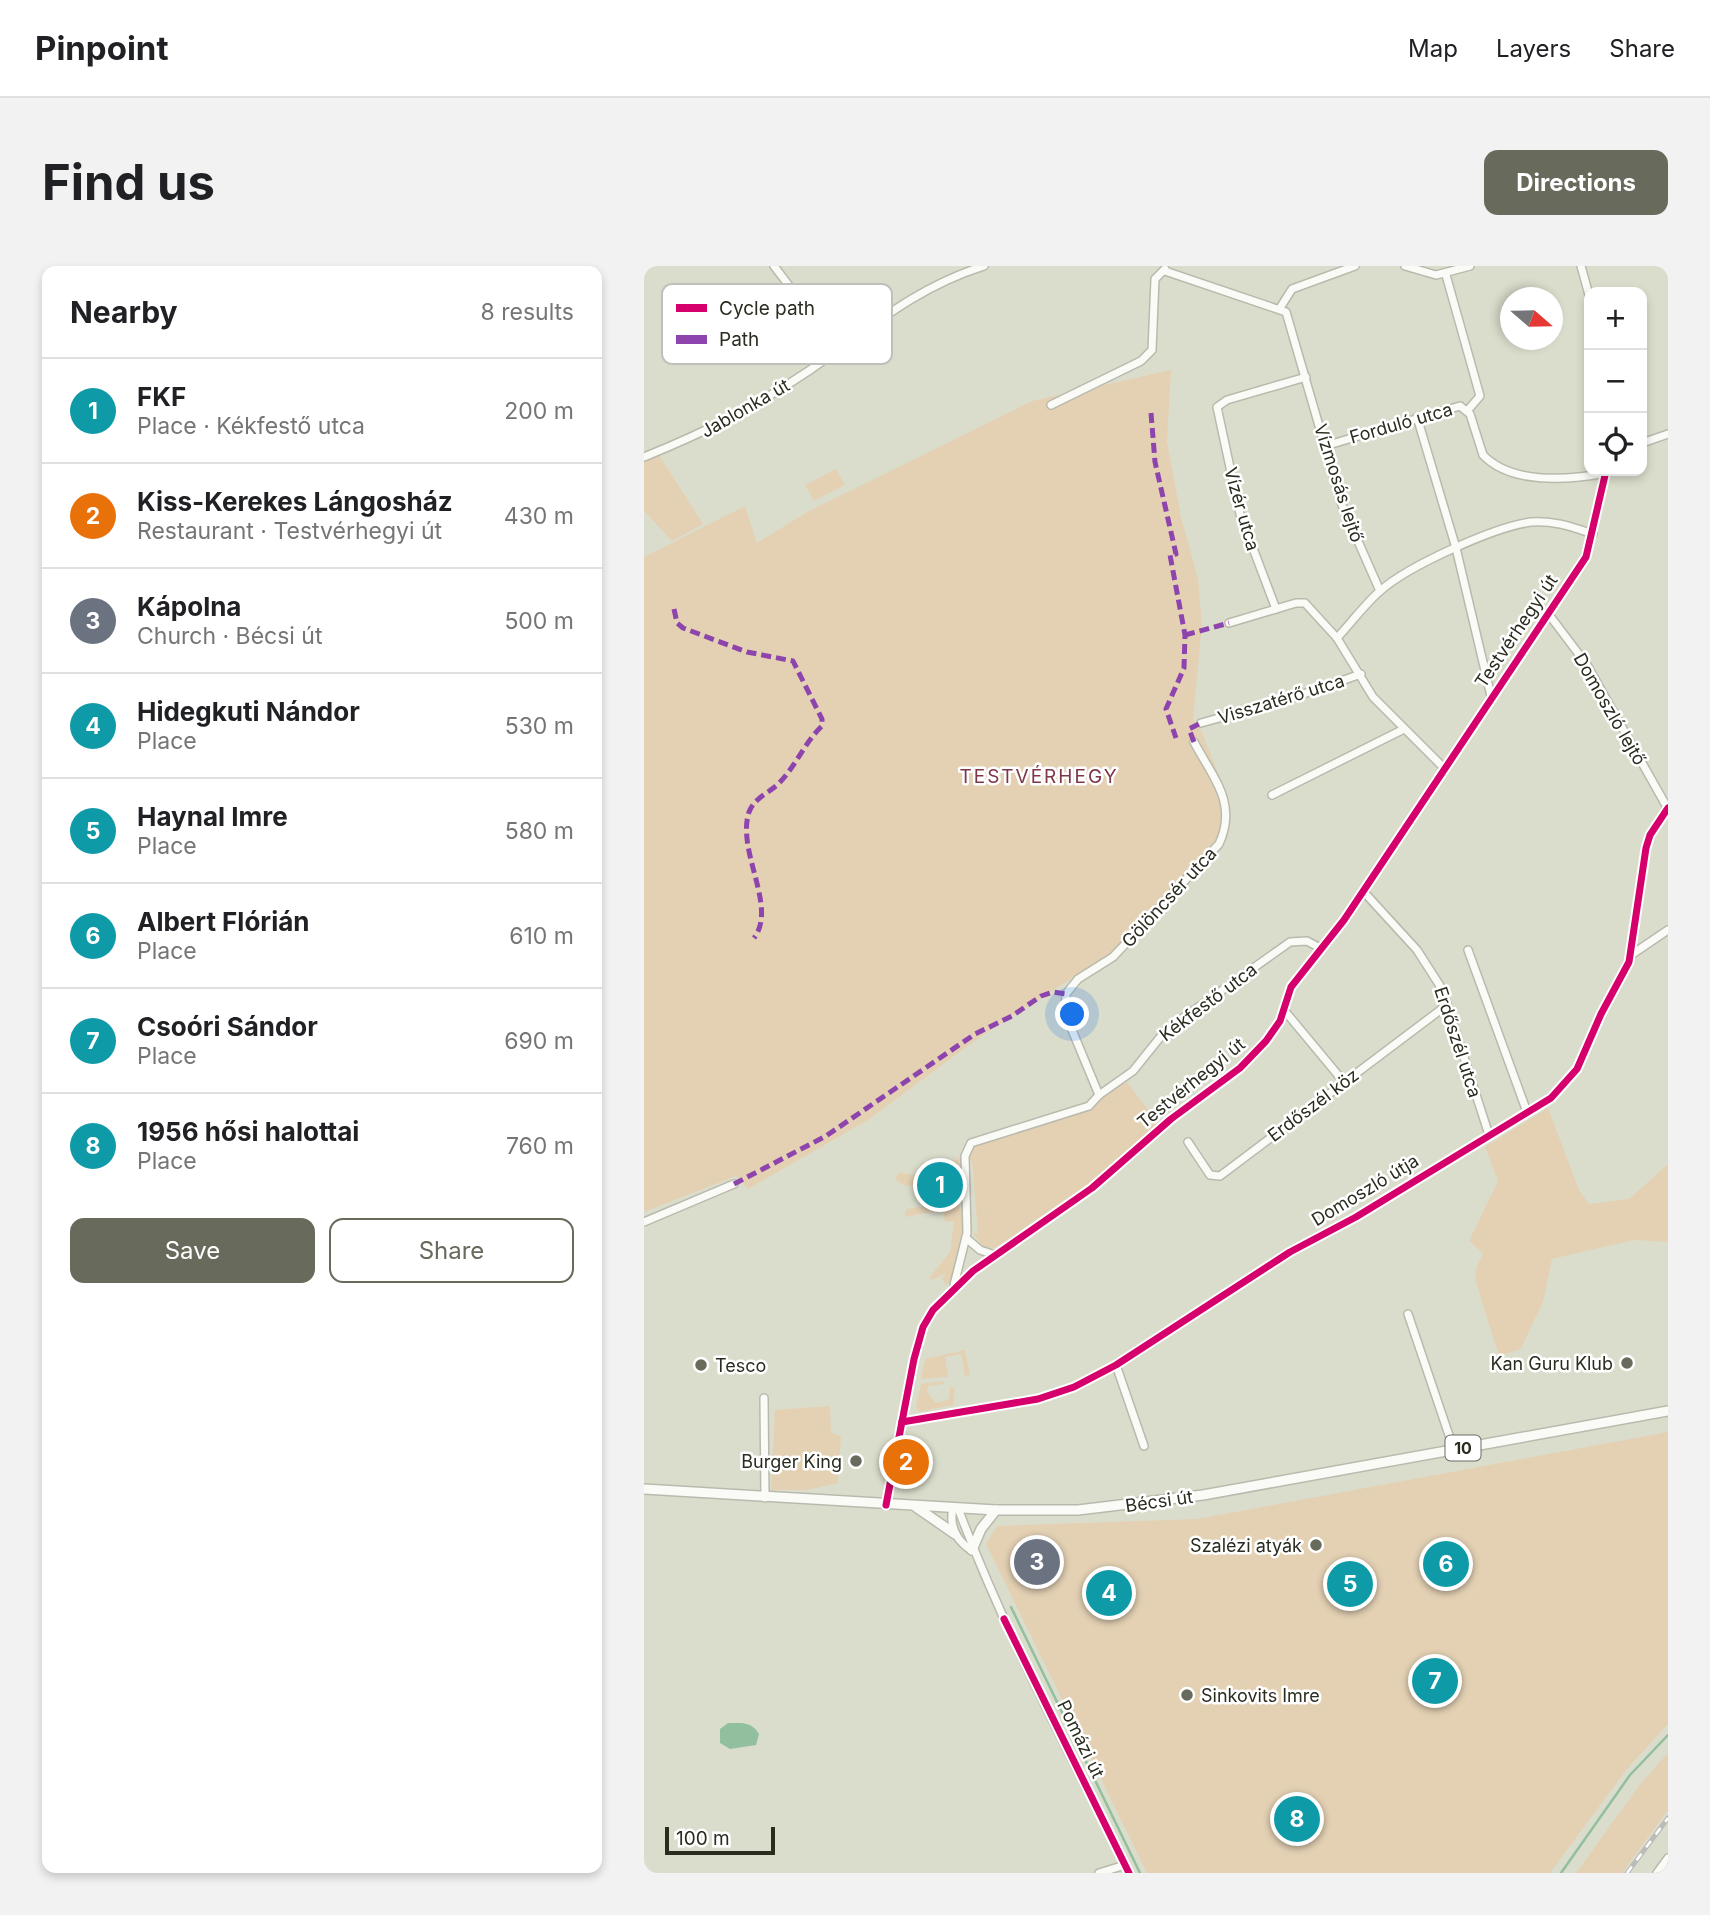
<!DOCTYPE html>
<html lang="en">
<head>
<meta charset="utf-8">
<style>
  body { margin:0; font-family:Inter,sans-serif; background:#f2f2f2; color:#202124 }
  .controls { position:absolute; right:21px; top:21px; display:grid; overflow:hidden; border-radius:14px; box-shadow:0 4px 10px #0003 }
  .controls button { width:63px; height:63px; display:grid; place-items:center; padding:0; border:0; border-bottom:2px solid #e0e0e0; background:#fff; color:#202124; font:35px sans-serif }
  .compass { position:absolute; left:856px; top:21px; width:63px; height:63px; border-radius:50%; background:#fff; box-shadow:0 4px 10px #0003; rotate:110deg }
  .scale { position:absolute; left:21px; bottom:18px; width:110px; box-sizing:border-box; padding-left:7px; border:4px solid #2a2c1f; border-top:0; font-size:19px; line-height:24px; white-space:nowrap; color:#2a2c1f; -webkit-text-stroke:5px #fff; paint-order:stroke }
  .you { position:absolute; left:429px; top:749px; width:24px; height:24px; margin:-18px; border:5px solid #fff; border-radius:50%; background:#1a73e8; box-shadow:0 0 0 10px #1a73e833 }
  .badge { display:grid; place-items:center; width:46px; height:46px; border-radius:50%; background:#686a5c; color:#fff; font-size:23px; font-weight:700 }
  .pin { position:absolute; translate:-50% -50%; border:4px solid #fff; box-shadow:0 2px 7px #0006 }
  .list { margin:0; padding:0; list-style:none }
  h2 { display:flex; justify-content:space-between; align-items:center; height:91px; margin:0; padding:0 28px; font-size:30px }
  h2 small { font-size:23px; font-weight:400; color:#757577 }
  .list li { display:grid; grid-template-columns:46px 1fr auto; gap:21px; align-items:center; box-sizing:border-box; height:105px; padding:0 28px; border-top:2px solid #e0e0e0 }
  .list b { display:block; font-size:26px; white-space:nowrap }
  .list p { margin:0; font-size:23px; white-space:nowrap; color:#757577 }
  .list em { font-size:23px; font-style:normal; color:#757577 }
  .actions { display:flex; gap:14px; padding:21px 28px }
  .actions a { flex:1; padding:16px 0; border:2px solid #686a5c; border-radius:14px; text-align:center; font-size:24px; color:#686a5c }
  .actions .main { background:#686a5c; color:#fff }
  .icon { flex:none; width:38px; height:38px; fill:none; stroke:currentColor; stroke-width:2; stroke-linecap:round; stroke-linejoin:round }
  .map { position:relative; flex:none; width:1024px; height:1607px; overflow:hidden; border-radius:14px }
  header { display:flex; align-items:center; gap:42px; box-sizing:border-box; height:98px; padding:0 35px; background:#fff; border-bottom:2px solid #e0e0e0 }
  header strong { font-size:33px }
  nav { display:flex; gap:38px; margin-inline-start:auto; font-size:24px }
  .intro { display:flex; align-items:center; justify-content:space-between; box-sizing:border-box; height:168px; padding:0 42px }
  h1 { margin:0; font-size:49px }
  .button { padding:18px 32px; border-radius:14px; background:#686a5c; color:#fff; font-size:24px; font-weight:700 }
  main { display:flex; gap:42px; padding:0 42px }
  aside { flex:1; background:#fff; border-radius:14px; box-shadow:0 4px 10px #0003 }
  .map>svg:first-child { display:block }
</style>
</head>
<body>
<header>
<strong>Pinpoint</strong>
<nav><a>Map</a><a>Layers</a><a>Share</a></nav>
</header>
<div class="intro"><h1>Find us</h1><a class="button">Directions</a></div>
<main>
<aside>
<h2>Nearby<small>8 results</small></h2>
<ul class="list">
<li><span class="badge" style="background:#0f9aa8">1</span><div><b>FKF</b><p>Place · Kékfestő utca</p></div><em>200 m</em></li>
<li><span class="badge" style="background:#e8710a">2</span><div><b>Kiss-Kerekes Lángosház</b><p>Restaurant · Testvérhegyi út</p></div><em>430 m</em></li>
<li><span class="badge" style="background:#6b7280">3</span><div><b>Kápolna</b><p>Church · Bécsi út</p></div><em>500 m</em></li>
<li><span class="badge" style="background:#0f9aa8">4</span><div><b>Hidegkuti Nándor</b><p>Place</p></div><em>530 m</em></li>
<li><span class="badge" style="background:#0f9aa8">5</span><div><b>Haynal Imre</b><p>Place</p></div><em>580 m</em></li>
<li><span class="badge" style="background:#0f9aa8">6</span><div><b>Albert Flórián</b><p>Place</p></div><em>610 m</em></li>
<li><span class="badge" style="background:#0f9aa8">7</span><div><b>Csoóri Sándor</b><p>Place</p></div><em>690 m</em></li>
<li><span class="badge" style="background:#0f9aa8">8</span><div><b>1956 hősi halottai</b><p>Place</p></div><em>760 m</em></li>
</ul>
<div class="actions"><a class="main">Save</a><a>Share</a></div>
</aside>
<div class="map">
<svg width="1024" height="1607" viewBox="0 0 1024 1607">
  <rect width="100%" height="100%" fill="#dbddcc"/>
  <g fill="#e4d1b4">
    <path d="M527,104L523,176L537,251L554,313L558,358L549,453L557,464L577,515L579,551L572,577L464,689L336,771L224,854L104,923L92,910L0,946V291L101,240L113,277L163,246L388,135Z"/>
    <path d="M15,189L59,258L28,275L0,245V195Z"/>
    <path d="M192,203L201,219L170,235L161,219Z"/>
    <path d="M483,816L514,857L460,908L351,982L339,981L329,967H334L328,895H325L328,880L423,848Z"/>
    <path d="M904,842L935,924L945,938L985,933L1024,898V976L990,974L908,993L899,1036L876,1084L855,1089C851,1076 830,1014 831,1008C832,1001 837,993 839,987L825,975L854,915L841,881Z"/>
    <path d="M315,889L316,902L285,914V923L276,918L261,920L251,913L255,906L268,909L285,903L288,897L313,894Z"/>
    <path d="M305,932L314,936C324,961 319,997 302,1020L298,1013L302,1007L288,1014L285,1012L306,986L310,955L301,956L299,944L260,951L263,943L294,938Z"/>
    <path d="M321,1084L326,1109L321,1110L317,1088L301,1091L304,1111L277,1113L281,1093Z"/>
    <path d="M300,1115V1118L284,1120L283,1126L292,1137L305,1133L306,1120L311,1123L309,1139L275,1146L272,1141L277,1118Z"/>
    <path d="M186,1140L187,1167L197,1170L194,1217L163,1224H127L131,1144Z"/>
    <path d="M1024,1166V1458L983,1503L906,1607H503L342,1278L353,1260L553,1253Z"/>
    <path d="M1024,1487V1544L978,1607H932L997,1517Z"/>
  </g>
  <path fill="#92bf9e" d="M84,1457C97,1457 108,1455 115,1468L112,1479L86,1483L76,1477V1463Z"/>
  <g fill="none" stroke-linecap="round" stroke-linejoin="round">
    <g stroke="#92bf9e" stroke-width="2.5">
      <path d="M367,1341L496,1607"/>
      <path d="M917,1607L986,1509L1024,1469"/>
    </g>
    <defs>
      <g id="minor">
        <path d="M130,0L194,84"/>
        <path d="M761,0L792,9L826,0"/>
        <path d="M937,0L945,29"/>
        <path d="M521,5L642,46L698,239L736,325"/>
        <path d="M802,9L836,130L824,144"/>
        <path d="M636,42L648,23L711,0"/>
        <path d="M407,139L497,95L508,84L511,13L521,3"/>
        <path d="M773,151L812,282L847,430"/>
        <path d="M998,177L1024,168"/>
        <path d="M681,180L816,140L826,148L839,189C868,219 925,214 962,207"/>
        <path d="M0,191C62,166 111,141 166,104C225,63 270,22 340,0"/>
        <path d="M632,343L596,248L573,141L583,134L662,111"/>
        <path d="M903,346L943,399L1024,543"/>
        <path d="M585,357L652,337H661L693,372L729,431L799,501"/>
        <path d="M693,372C706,358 722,337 736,325C764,300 850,261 887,256C909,254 928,261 949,268"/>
        <path d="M557,457L648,432L717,408"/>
        <path d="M628,529L760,463"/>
        <path d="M719,625L773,684L798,723L845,869"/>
        <path d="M824,684L883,846"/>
        <path d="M987,689L1024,664"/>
        <path d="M640,744L699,815"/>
        <path d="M455,829L421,747L422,728L434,713L469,691L575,578C594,537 569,512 550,476"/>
        <path d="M544,876L566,909L576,910L803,739"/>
        <path d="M0,956L90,918"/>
        <path d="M322,972L336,984L351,989"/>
        <path d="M310,1019L323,967L321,890L327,877L445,840L455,829L489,805L522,764L646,676L663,675L678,683"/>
        <path d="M764,1048L810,1184"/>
        <path d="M472,1099L500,1180"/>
        <path d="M120,1132L121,1232"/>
        <path d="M258,1156L394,1133L430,1121L472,1099L646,986L712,951L907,832L933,803L957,748L985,696L1002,582L1006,569L1024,542"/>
        <path d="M242,1239L270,1093L279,1061L289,1044L329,1005L448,922L527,853L596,802L622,775L636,755L647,721L700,654L942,291L962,205"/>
        <path d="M309,1242C305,1260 312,1274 327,1284"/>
        <path d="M314,1242C361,1368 426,1487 485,1607"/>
        <path d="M455,1607L481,1599"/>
        <path d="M1013,1607L1024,1592"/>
      </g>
      <g id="major">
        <path d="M0,1223L352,1244H434L559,1229L1024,1145"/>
        <path d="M272,1241L311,1268"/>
        <path d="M328,1284L337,1263L352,1244"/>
      </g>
    </defs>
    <use href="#minor" stroke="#b9baad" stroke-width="10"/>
    <use href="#major" stroke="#b9baad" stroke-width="12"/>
    <use href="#minor" stroke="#fafaf7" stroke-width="7"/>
    <use href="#major" stroke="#fafaf7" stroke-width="9"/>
    <defs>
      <path id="rail" d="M983,1607L1024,1552"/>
    </defs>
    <use href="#rail" stroke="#bbbcb7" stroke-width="5"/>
    <use href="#rail" stroke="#fff" stroke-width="2.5" stroke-dasharray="8" stroke-linecap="butt"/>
    <g stroke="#8e44ad" stroke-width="5" stroke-dasharray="10 5" stroke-linecap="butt">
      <path d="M507,147L511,196L532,288L526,289L541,369L540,402L522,443L532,472"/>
      <path d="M30,343L33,357L39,362L103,386L149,395L178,453V460C160,477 150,504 132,520C122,528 110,533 105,546C92,585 134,641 110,672"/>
      <path d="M541,369L585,357"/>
      <path d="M550,476L545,463L557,457"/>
      <path d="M90,918L182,870L331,768L368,750L397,730L409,726L422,728"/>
    </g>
    <defs>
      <g id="cycleway">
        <path d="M258,1156L394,1133L430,1121L472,1099L646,986L712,951L907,832L933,803L957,748L985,696L1002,582L1006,569L1024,542"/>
        <path d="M242,1239L270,1093L279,1061L289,1044L329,1005L448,922L527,853L596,802L622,775L636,755L647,721L700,654L942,291L962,205"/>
        <path d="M360,1353L485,1607"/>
      </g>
    </defs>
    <use href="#cycleway" stroke="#fff" stroke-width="11"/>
    <use href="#cycleway" stroke="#d6006c" stroke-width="7"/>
  </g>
  <g fill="#686a5c" stroke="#fff" stroke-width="2.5">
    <circle cx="983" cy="1097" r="7"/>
    <circle cx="57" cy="1099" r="7"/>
    <circle cx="212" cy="1195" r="7"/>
    <circle cx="672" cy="1279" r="7"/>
    <circle cx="543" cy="1429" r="7"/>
  </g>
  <g text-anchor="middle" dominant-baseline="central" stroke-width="5" stroke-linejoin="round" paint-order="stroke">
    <rect fill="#fff" stroke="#6a6b62" stroke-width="2" x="801.5" y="1169.5" width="35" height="25" rx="5"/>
    <g font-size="16" font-weight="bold" fill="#2a2c1f">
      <text x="819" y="1182">10</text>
    </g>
    <g font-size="18" fill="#2a2c1f" stroke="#fff">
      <text transform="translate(101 142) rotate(-30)">Jablonka út</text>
      <text transform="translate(757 157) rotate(-16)">Forduló utca</text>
      <text transform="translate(695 217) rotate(72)">Vízmosás lejtő</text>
      <text transform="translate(598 243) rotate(74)">Vízér utca</text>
      <text transform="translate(872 365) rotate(-56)">Testvérhegyi út</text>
      <text transform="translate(637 433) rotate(-17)">Visszatérő utca</text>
      <text transform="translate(966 443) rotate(60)">Domoszló lejtő</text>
      <text transform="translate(525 631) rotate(-47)">Gölöncsér utca</text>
      <text transform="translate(564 736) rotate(-37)">Kékfestő utca</text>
      <text transform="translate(814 776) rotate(72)">Erdőszél utca</text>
      <text transform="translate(547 817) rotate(-39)">Testvérhegyi út</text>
      <text transform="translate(669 839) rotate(-37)">Erdőszél köz</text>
      <text transform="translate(721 924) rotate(-31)">Domoszló útja</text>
      <text transform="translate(515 1235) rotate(-8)">Bécsi út</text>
      <text transform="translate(437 1473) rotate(64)">Pomázi út</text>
    </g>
    <g font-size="18" fill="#2a2c1f" stroke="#fff" text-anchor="end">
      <text x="969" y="1097">Kan Guru Klub</text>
      <text x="71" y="1099" text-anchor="start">Tesco</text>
      <text x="198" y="1195">Burger King</text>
      <text x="658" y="1279">Szalézi atyák</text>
      <text x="557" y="1429" text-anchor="start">Sinkovits Imre</text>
    </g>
    <g font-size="19" letter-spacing="2" fill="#7e3748" stroke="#fff">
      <text x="395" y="510">TESTVÉRHEGY</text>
    </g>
  </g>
  <rect x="18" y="18" width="230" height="80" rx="10" fill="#fff" stroke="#bfc0bc" stroke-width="2"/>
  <rect x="32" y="38" width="31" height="8" fill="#d6006c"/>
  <rect x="32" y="69" width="31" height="9" fill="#8e44ad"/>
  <g font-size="19" fill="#2a2c1f">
    <text x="75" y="49">Cycle path</text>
    <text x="75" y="80">Path</text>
  </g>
</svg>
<div class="controls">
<button>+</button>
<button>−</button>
<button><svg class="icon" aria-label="locate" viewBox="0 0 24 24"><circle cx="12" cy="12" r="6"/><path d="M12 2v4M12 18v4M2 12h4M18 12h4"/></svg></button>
</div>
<svg class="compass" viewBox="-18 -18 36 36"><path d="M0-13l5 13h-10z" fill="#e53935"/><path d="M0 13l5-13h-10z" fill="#757577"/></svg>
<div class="scale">100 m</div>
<div class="you"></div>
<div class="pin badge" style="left:296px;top:919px;background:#0f9aa8">1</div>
<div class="pin badge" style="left:262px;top:1196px;background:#e8710a">2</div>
<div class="pin badge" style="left:393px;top:1296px;background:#6b7280">3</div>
<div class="pin badge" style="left:465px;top:1327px;background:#0f9aa8">4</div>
<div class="pin badge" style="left:706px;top:1318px;background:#0f9aa8">5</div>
<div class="pin badge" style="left:802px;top:1298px;background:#0f9aa8">6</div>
<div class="pin badge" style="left:791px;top:1415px;background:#0f9aa8">7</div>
<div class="pin badge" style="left:653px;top:1553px;background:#0f9aa8">8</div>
</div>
</main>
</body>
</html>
